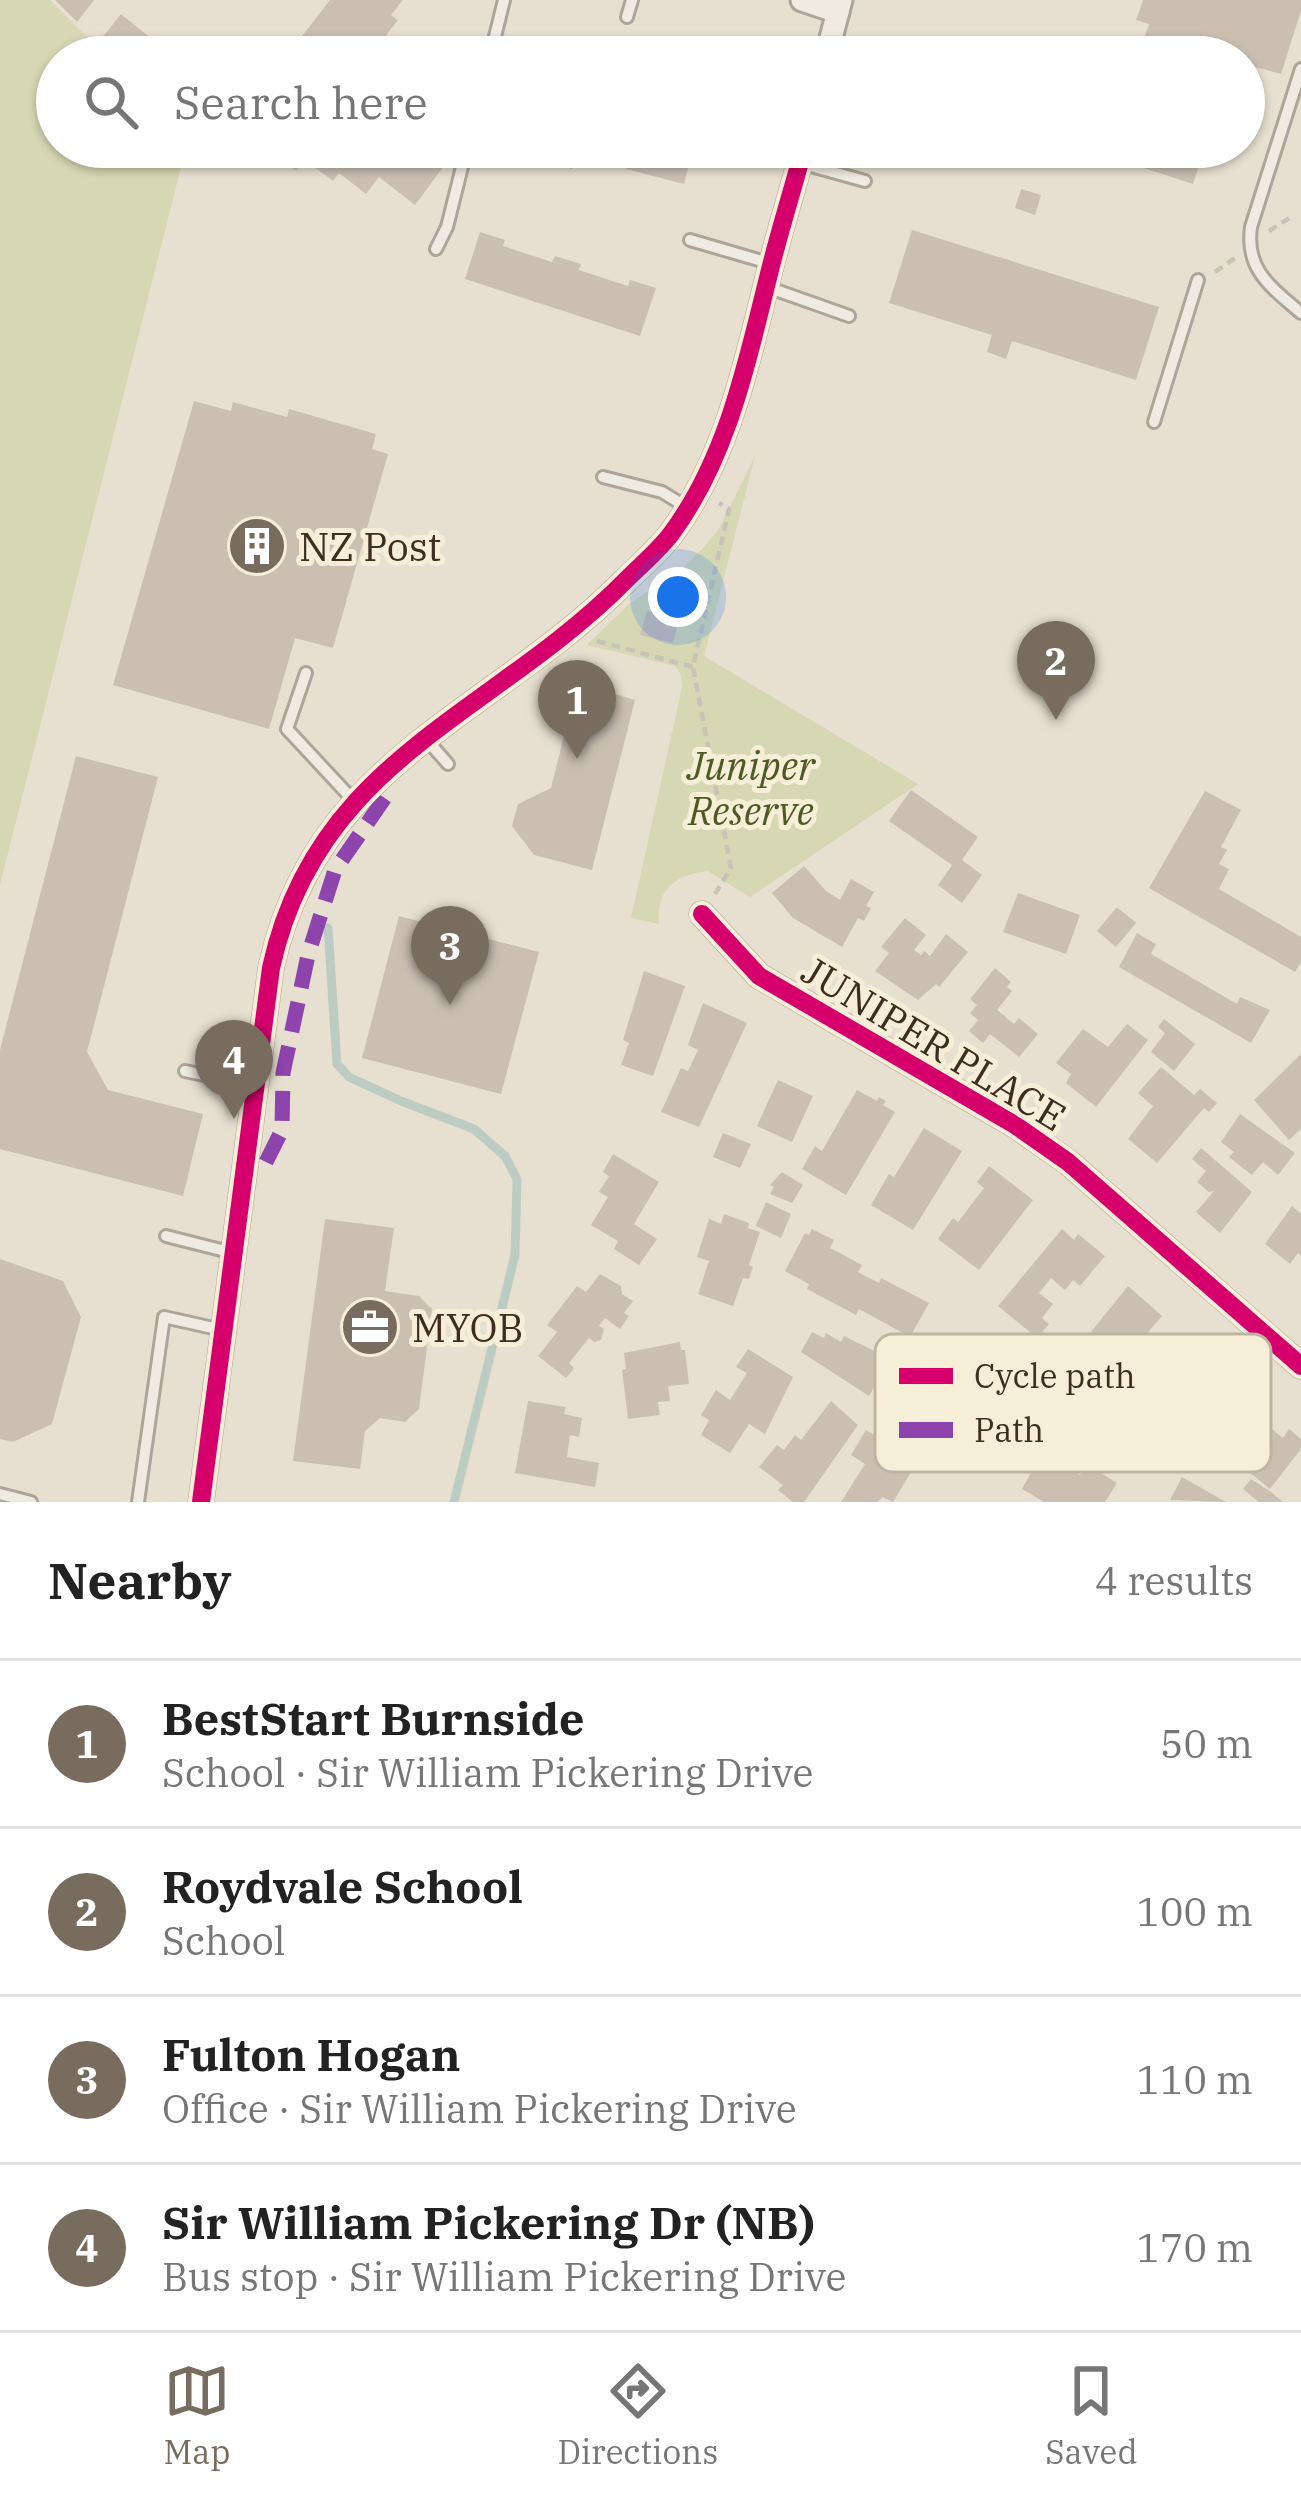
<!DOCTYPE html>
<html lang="en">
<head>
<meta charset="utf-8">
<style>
  body { margin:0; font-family:"IBM Plex Serif",serif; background:#f2f2f2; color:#222 }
  .you { position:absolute; left:678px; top:597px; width:42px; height:42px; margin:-30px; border:9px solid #fff; border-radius:50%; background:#1a73e8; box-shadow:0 0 0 18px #1a73e833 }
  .badge { display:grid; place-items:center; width:78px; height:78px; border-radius:50%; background:#786c5e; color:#fff; font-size:39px; font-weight:700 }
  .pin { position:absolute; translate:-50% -99px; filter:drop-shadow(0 3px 6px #0008) }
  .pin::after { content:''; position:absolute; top:63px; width:42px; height:36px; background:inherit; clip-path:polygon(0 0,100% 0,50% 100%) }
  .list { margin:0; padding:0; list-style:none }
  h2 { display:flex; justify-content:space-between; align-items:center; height:156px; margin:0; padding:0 48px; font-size:51px }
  h2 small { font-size:39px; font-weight:400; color:#767676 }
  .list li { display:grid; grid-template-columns:78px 1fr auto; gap:36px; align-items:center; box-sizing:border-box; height:168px; padding:0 48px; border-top:3px solid #e0e0e0 }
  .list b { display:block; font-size:45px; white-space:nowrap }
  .list p { margin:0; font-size:39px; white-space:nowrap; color:#767676 }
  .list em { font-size:39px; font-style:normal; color:#767676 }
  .icon { flex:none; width:66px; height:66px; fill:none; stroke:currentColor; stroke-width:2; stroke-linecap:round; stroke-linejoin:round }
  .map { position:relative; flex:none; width:1301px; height:1502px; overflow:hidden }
  .search { position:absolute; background:#fff; box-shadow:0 3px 9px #0004; left:36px; right:36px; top:36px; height:132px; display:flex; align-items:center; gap:30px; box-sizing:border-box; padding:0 42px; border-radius:66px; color:#767676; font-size:45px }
  .sheet { height:828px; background:#fff }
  nav { display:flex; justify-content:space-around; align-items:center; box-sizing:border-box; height:168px; border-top:3px solid #e0e0e0; background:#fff; font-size:33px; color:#767676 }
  nav a { display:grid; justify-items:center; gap:6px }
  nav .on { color:#786c5e }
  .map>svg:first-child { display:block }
</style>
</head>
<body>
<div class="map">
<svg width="1301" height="1502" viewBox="0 0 1301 1502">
  <rect width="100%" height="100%" fill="#e7e0d1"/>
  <g fill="#d6d7b3">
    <path d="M0,0H50L107,57H57V147H186L0,885Z"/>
    <path d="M755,456L704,656L918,784L750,897L708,871C675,875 656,889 659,924L631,918L682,687L681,675L675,666L587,645L629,604L683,568L703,548L719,529Z"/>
  </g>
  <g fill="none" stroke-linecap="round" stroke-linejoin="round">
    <path stroke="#bcccc2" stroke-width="9" d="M328,928L337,1064L349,1077L401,1101L474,1129L505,1156L517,1179L515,1255L454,1502"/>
  </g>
  <g fill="#cbbfb2">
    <path d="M55,0H94L77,22Z"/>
    <path d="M330,0H403L391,15L398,20L369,57H286Z"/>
    <path d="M1143,0H1301V11L1281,74L1244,64V57H1138L1149,24L1136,20Z"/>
    <path d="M121,14L174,57H110L97,44Z"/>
    <path d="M528,36L609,55L608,57H523Z"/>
    <path d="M248,147H427L447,162L415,205L379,177L366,194L339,173L333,181L305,160L296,171L269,150L263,158Z"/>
    <path d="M495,147H579L572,169Z"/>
    <path d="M592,147H693L684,184L626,169L627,163L592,154Z"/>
    <path d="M1109,147H1205L1193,184L1107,156Z"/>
    <path d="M1021,189L1041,195L1035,215L1015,208Z"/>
    <path d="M912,230L1159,307L1136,380L1012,341L1006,359L987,352L992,335L889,303Z"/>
    <path d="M480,232L505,240L503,246L552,262L555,256L581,264L579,270L628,286L630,280L656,288L640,336L465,279Z"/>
    <path d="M194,401L231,411L233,402L287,417L289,409L376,434L372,449L388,454L333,648L295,638L269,729L113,685Z"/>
    <path d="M647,611L679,619L673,643L640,635Z"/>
    <path d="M575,692L606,699L608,692L635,700L592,870L534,855L512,826L518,804L551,788Z"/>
    <path d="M76,756L158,777L87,1052L108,1090L203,1114L183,1196L0,1149V1050Z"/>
    <path d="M911,790L978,837L962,860L982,875L962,903L938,885L952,865L889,821Z"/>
    <path d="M1205,791L1241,810L1221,847L1227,850L1219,864L1229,869L1219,889L1301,937V962L1295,972L1149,888Z"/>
    <path d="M804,866L826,891L840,900L851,879L874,892L866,906L871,908L864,921L858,918L842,947L793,918L772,893Z"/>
    <path d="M1018,893L1080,915L1066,954L1003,932Z"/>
    <path d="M1117,907L1136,923L1116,947L1097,931Z"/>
    <path d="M399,916L539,952L501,1094L362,1058Z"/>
    <path d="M905,918L926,935L914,950L921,955L924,951L930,956L946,934L968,952L939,987L936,984L918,1000L875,971L889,953L881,947Z"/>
    <path d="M1137,933L1156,944L1151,954L1237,1004L1240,997L1270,1010L1251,1043L1119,967Z"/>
    <path d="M995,968L1011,982L1007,987L1012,991L997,1010L1014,1024L1019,1018L1038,1034L1019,1057L990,1034L983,1043L969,1031L978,1020L970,1013L977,1005L970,999Z"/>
    <path d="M644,971L685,986L653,1076L621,1065L629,1043L623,1040Z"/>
    <path d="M703,1003L747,1023L699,1127L661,1112L681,1068L688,1071L698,1050L688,1045Z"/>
    <path d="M1164,1019L1195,1044L1174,1071L1151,1052L1165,1033L1158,1027Z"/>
    <path d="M1127,1024L1148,1040L1096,1107L1066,1083L1071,1074L1056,1063L1083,1029L1108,1047Z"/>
    <path d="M1301,1054V1129L1289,1140L1254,1100Z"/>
    <path d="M1161,1067L1194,1095L1200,1089L1217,1103L1209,1112L1204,1108L1157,1163L1128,1139L1153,1106L1138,1093Z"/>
    <path d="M778,1080L813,1096L792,1142L757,1126Z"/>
    <path d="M857,1090L877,1101L879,1097L886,1101L883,1105L895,1112L846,1195L802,1169L815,1146L822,1151Z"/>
    <path d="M1240,1114L1295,1153L1278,1175L1263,1162L1252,1175L1229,1157L1234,1152L1221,1142Z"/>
    <path d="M924,1128L962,1151L913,1230L871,1205L889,1174L894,1177Z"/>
    <path d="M723,1133L751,1144L740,1168L713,1157Z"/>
    <path d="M1201,1148L1252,1192L1220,1233L1196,1212L1214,1191L1209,1192L1197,1182L1206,1171L1192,1159Z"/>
    <path d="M613,1154L659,1182L634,1224L657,1239L639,1265L614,1249L618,1241L591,1225L608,1197L599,1192L609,1176L603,1172Z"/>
    <path d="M989,1166L1033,1200L979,1270L938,1239L953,1218L958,1222L984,1188L977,1182Z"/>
    <path d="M782,1172L803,1185L792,1203L770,1194L774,1187L770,1185Z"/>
    <path d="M766,1202L791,1214L781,1238L756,1226Z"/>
    <path d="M1292,1206L1301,1214V1256L1298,1253L1290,1264L1265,1244Z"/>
    <path d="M724,1214L749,1223L748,1228L760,1232L749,1265L753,1267L749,1279L743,1278L733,1306L698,1294L709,1261L697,1257L709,1219L721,1224Z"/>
    <path d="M325,1219L394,1228L385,1291L419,1296L432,1309L419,1409L405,1422L380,1418L365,1431L360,1469L293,1461Z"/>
    <path d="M812,1229L834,1240L830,1248L862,1265L858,1272L879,1283L881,1278L929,1303L910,1337L859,1309L856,1315L807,1289L809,1284L785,1271L805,1233L809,1235Z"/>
    <path d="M1062,1229L1074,1240L1078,1234L1105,1256L1080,1286L1073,1280L1065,1290L1051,1278L1039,1293L1053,1304L1042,1318L1049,1324L1037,1338L998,1306Z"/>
    <path d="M0,1259L63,1281L81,1317L52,1424L13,1442L0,1439Z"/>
    <path d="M600,1274L621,1286L622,1294L633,1301L624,1313L629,1316L620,1329L605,1318L599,1326L604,1329L601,1340L594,1342L589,1338L569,1363L574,1368L566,1378L538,1356L557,1332L547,1325L577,1286L586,1292Z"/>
    <path d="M1128,1286L1162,1316L1095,1394L1060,1364L1076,1346L1078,1348Z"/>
    <path d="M812,1332L824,1338L826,1333L841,1342L844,1336L891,1359L869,1396L801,1352Z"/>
    <path d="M1189,1332L1219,1361L1211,1369L1203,1362L1196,1371L1203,1377L1195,1385L1189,1381L1183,1388L1190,1395L1158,1430L1123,1399L1139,1379L1143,1383Z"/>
    <path d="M680,1342L681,1350H685L689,1384L668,1386L670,1401L658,1402L660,1415L628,1419L622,1370L626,1369L624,1353Z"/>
    <path d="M748,1349L793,1377L765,1434L749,1424L730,1453L701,1435L709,1420L701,1415L716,1390L730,1400L747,1373L736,1367Z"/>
    <path d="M1235,1385L1255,1401L1248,1409L1258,1417L1254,1423L1268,1434L1272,1429L1283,1438L1289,1429L1301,1439V1449L1270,1489L1200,1432Z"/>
    <path d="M528,1401L566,1407L564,1414L582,1418L579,1437L570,1435L567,1457L599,1463L595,1487L515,1473Z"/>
    <path d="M831,1401L858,1425L804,1502H793L778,1490L783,1485L759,1467L777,1445L784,1450L795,1435L801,1440Z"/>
    <path d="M866,1430L918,1461L893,1502L883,1497L877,1502H841L865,1464L851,1455Z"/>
    <path d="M1042,1453L1080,1475L1086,1464L1117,1483L1105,1502H1044L1022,1489Z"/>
    <path d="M1182,1477L1226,1502L1170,1500Z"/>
    <path d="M1251,1479L1271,1492L1283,1502H1259L1243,1489Z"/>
  </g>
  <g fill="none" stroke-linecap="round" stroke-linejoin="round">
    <defs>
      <g id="service">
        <path d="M627,17L632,0"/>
        <path d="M490,57L504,0"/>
        <path d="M1301,69L1251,227C1245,270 1271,287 1301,313"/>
        <path d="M800,163L865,181"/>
        <path d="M690,240L772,264"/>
        <path d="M436,249L447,227L467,147"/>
        <path d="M767,287L849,316"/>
        <path d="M1154,422L1198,280"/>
        <path d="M603,477L662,492L688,508"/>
        <path d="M306,673L287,729L354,801"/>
        <path d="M427,740L448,764"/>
        <path d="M185,1071L255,1086"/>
        <path d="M166,1236L233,1253"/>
        <path d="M0,1494L31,1502"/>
        <path d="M138,1502L164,1317L222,1330"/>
      </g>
      <g id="minor">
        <path d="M802,0L838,12"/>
        <path d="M826,57L841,0"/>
        <path d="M702,914L759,976L1015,1125L1068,1162L1301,1366"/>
        <path d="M201,1502L271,968C316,759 493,715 626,580C641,565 658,551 671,534C730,454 748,356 772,262C782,223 794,185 804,147"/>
      </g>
    </defs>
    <use href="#service" stroke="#ada599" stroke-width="16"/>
    <use href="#minor" stroke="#ada599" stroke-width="27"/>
    <g stroke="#c8c2b9" stroke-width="4.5" stroke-dasharray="9 6" stroke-linecap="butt">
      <path d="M1269,231L1294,215"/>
      <path d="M1215,272L1235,258"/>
      <path d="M597,641L693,667"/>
      <path d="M715,894L731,868L693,667L729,509L719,503"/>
    </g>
    <use href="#service" stroke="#efebe3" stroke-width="10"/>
    <use href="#minor" stroke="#efebe3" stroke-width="21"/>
    <path stroke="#8e44ad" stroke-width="15" stroke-dasharray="30 15" stroke-linecap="butt" d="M266,1162L282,1130L283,1073L308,955L335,870L391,789"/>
    <defs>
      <g id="cycleway">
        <path d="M702,914L759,976L1015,1125L1068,1162L1301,1366"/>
        <path d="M201,1502L271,968C316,759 493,715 626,580C641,565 658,551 671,534C730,454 748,356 772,262C782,223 794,185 804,147"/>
      </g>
    </defs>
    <use href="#cycleway" stroke="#f7eed8" stroke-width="26"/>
    <use href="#cycleway" stroke="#d6006c" stroke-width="18"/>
  </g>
  <defs>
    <symbol id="building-disc" viewBox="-11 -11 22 22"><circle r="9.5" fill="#786c5e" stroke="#f7eed8"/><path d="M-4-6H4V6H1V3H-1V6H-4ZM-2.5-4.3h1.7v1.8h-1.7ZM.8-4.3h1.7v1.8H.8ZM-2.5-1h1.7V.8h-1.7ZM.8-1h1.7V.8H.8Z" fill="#fff"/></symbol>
    <symbol id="office-disc" viewBox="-11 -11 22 22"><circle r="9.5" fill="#786c5e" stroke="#f7eed8"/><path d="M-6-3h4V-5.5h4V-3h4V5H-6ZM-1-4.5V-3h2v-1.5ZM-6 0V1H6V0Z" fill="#fff"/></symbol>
  </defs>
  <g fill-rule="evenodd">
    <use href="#building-disc" x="224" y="513" width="66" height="66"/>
    <use href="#office-disc" x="337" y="1294" width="66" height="66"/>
  </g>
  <g text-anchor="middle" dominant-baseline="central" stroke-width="10" stroke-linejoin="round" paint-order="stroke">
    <g font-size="39" fill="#3d2e20" stroke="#f7eed8" text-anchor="start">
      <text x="299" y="546">NZ Post</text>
      <text x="412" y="1327">MYOB</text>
    </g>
    <g font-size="39" font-style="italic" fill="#4d5a26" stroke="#f7eed8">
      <text x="751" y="765">Juniper<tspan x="751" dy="45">Reserve</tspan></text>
    </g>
    <g font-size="39" fill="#3d2e20" stroke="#f7eed8">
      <text transform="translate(934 1043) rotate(31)">JUNIPER PLACE</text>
    </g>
  </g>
  <rect x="875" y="1334" width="396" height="138" rx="18" fill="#f7eed8" stroke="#bfb4a1" stroke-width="3"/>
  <rect x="899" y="1368" width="54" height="16" fill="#d6006c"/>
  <rect x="899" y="1422" width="54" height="16" fill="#8e44ad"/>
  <g font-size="33" fill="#3d2e20">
    <text x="974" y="1388">Cycle path</text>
    <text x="974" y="1442">Path</text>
  </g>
</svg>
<div class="you"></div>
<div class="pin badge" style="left:577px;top:759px">1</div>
<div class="pin badge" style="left:1056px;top:720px">2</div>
<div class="pin badge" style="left:450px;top:1005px">3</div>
<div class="pin badge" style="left:234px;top:1119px">4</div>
<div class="search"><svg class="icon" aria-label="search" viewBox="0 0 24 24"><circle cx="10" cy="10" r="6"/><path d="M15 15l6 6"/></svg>Search here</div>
</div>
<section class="sheet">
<h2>Nearby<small>4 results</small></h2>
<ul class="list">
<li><span class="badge">1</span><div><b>BestStart Burnside</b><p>School · Sir William Pickering Drive</p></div><em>50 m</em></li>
<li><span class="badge">2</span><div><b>Roydvale School</b><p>School</p></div><em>100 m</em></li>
<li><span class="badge">3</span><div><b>Fulton Hogan</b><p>Office · Sir William Pickering Drive</p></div><em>110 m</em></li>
<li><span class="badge">4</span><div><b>Sir William Pickering Dr (NB)</b><p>Bus stop · Sir William Pickering Drive</p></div><em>170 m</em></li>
</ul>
</section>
<nav>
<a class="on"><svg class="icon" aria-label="map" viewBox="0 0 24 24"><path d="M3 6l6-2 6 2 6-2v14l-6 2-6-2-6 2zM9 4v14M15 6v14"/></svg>Map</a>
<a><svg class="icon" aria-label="directions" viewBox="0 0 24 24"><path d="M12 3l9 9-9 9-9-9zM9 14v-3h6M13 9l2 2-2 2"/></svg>Directions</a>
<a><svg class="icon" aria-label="saved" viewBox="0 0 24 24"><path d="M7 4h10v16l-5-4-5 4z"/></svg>Saved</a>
</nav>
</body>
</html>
